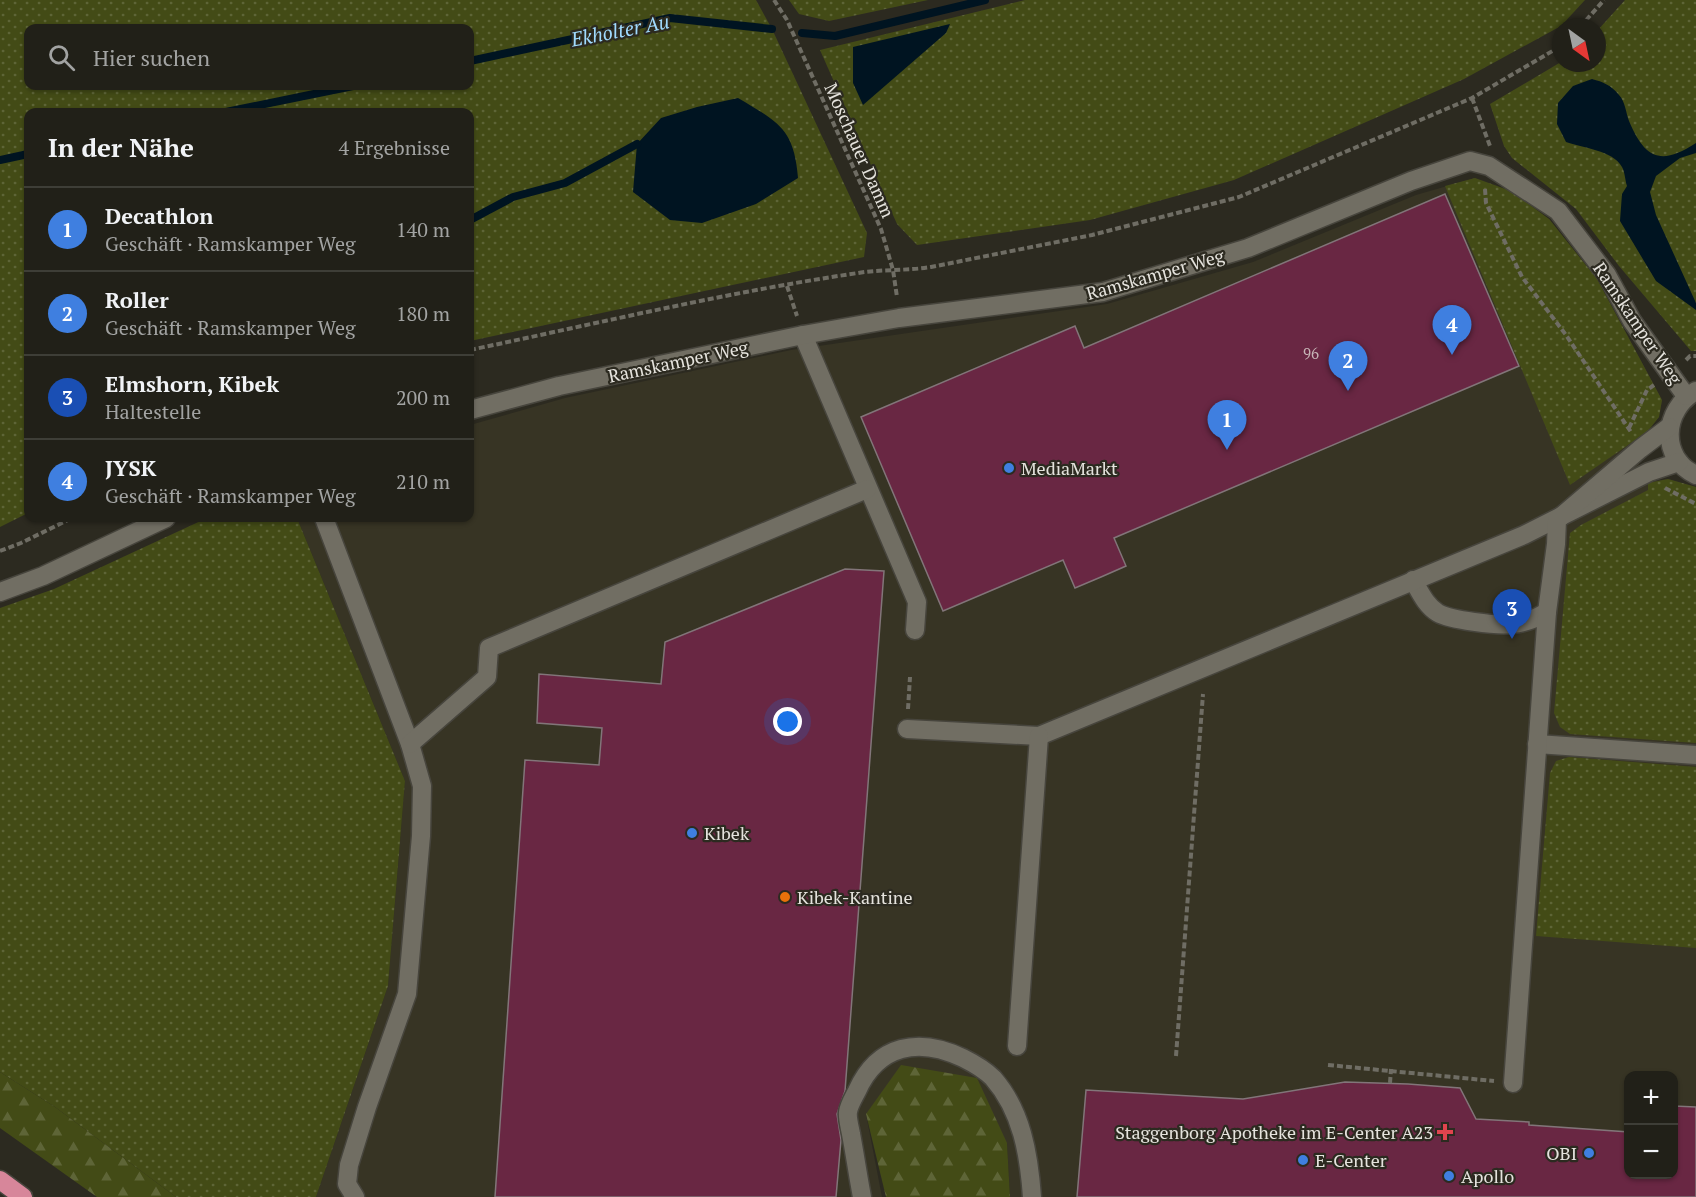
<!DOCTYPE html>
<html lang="de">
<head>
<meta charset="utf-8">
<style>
  body { margin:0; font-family:"PT Serif",serif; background:#292821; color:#f1f3f6 }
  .controls { position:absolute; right:18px; bottom:18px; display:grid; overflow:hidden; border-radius:12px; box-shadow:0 2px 4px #0004 }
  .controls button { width:54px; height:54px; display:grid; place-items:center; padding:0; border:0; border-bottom:2px solid #3e3e37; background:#212018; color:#f1f3f6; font:30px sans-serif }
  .compass { position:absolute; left:1552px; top:18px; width:54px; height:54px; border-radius:50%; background:#212018; box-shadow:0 2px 4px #0004; rotate:147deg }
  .you { position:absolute; left:788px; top:722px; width:21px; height:21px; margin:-15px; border:4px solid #fff; border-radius:50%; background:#1a73e8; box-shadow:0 0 0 9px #1a73e833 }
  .badge { display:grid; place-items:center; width:39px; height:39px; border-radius:50%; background:#f59d8f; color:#fff; font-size:20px; font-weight:700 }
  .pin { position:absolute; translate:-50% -50px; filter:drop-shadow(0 2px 3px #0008) }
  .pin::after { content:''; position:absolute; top:32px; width:21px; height:18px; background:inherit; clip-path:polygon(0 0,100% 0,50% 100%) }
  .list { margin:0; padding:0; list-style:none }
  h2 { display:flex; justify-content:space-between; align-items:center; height:78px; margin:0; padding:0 24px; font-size:26px }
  h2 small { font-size:20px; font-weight:400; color:#a2a3a2 }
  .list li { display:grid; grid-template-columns:39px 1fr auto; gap:18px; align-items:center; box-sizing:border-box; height:84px; padding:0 24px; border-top:2px solid #3e3e37 }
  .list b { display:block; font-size:22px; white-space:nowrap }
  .list p { margin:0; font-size:20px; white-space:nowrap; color:#a2a3a2 }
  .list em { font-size:20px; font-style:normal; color:#a2a3a2 }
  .icon { flex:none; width:33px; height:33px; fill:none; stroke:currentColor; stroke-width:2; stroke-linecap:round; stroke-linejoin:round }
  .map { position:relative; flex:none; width:1696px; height:1197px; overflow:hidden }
  .search { position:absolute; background:#212018; box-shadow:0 2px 4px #0004; left:24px; top:24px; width:450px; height:66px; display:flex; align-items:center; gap:15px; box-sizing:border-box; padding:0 21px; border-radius:12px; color:#a2a3a2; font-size:22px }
  .panel { position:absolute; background:#212018; box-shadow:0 2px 4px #0004; left:24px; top:108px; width:450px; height:414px; border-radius:12px }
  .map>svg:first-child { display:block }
</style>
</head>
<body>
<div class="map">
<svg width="1696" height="1197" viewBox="0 0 1696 1197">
  <defs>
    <pattern id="grass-dots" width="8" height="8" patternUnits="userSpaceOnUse" patternTransform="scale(1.5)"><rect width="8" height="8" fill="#434b16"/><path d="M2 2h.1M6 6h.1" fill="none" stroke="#5e6537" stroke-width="1.8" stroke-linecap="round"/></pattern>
    <pattern id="forest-firs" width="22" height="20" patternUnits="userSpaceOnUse" patternTransform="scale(1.5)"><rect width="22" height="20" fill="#434b16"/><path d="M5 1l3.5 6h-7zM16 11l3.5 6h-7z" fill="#5e6537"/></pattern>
  </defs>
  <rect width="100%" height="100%" fill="#2c2a20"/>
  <path fill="#373424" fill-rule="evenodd" d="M1475,178L1549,219L1597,279L1662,400L1659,417L1647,432L1629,445L1648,482L1668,479L1696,487V1197H1010L1007,1143L866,1114L882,1197H316L388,986L405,781L297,518H470V425L565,398L791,350L1107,304L1253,262L1416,195ZM1628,1076H1674V1174H1628Z"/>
  <g fill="url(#grass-dots)" fill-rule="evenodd">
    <path d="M0,0H756L772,29L867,233L864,257L470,341V112H28V513L0,527ZM28,28H470V86H28Z"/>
    <path d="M789,0H928L829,21L799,14Z"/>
    <path d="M1025,0H1585L1561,26L1464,79L1234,180L1090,220L917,245L897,224L820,50Z"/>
    <path d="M1625,0H1696V351H1691L1619,266L1576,209L1512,158L1504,146L1490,104L1561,62L1597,63V31Z"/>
    <path d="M1475,178L1511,191L1549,219L1597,279L1662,400L1659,417L1647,432L1570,485L1445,186Z"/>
    <path d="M1668,479L1696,487V743L1570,734L1560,727L1554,713L1570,533L1581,525L1648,490V483Z"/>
    <path d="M207,518H297L405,781L388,986L316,1197H176L55,1107L0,1072V608L54,589Z"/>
    <path d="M1569,757L1696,767V948L1536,936L1550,773L1556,761Z"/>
  </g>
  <g fill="url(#forest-firs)">
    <path d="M901,1065L977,1078L1007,1143L1010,1197H886L866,1114Z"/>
    <path d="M0,1072L55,1107L176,1197H97L0,1128Z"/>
  </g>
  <g fill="#001421">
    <path d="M950,24L946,33L863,105L853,83V47Z"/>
    <path d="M1592,79C1603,82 1611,85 1619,95C1625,101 1626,113 1629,121C1645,159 1661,166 1696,143V153L1680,158L1656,176L1650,192L1656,215L1696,303V310L1656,281L1620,221L1622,194L1627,186C1625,180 1625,172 1622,167C1613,150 1582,148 1566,142L1557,124L1558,103L1573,86Z"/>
    <path d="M738,98C778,122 794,128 798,178L756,204L702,223L670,220L633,192L637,144L661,118L697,107Z"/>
  </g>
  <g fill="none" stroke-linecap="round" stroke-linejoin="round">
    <g stroke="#001421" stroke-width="8">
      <path d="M802,33L835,36L985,0"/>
      <path d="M470,61L670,18L772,29"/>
      <path d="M226,112L353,86"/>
      <path d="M0,160L28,154"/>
      <path d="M470,220L513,197L565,183L637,144"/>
    </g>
  </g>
  <g fill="#692743" stroke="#827579" stroke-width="1.5">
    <path d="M1445,194L1519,366L1114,538L1126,566L1101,577L1075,588L1063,560L943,611L861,417L1075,326L1084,348Z"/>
    <path d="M845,569L884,571L845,1091L837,1114L841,1140L836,1197H495L525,760L599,765L602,728L537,723L539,674L661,684L665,642Z"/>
    <path d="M1345,1082L1408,1084L1460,1088L1476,1119L1529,1122V1125L1629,1132V1174H1674V1106L1696,1107V1197H1077L1086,1090L1243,1099Z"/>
  </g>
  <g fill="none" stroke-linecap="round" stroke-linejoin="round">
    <defs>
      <g id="minor">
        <path d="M803,335L917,602L915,630"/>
        <path d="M1696,391C1663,409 1659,458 1696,475"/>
        <path d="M470,410L559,386L803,335L899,318L1103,292L1248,248L1411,181L1470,161L1489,166L1558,211L1607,275L1632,321L1686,396"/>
        <path d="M324,518L410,744L422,786L421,836L407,994L367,1107L349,1165L347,1184L355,1197"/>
        <path d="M1413,580C1420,592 1426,606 1438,613C1450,620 1497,626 1512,624C1524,623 1537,618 1547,612"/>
        <path d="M0,592L43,576L166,518"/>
        <path d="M907,729L1039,736L1524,535L1649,472L1679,462"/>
        <path d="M410,744L487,677L489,648L867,489"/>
        <path d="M1537,744L1696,755"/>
        <path d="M1017,1046L1039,736"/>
        <path d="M1513,1083L1547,612L1556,544L1557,520L1640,449L1669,427"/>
        <path d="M862,1197C858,1176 855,1155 851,1134C850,1128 847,1118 848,1112C849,1105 854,1097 857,1091C878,1044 919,1037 963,1058C973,1063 985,1070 993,1078C1022,1111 1029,1155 1032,1197"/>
      </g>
      <path id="highway" d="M0,1180L23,1197"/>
    </defs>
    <use href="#minor" stroke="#47453d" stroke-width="21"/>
    <use href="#highway" stroke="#47453d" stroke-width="21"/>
    <g stroke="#6f6d64" stroke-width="4" stroke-dasharray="6 3" stroke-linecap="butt">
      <path d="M774,0L787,20L881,229L893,270L897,297"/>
      <path d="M1580,27L1604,0"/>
      <path d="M1472,98L1490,146"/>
      <path d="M1485,189L1486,203L1522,277L1566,335L1631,432"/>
      <path d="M787,286L797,316"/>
      <path d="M470,350C599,323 728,292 858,273C882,269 907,271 931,267L1092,235L1239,197L1472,98L1561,46"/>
      <path d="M1686,360L1690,356H1696"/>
      <path d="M1629,428L1647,390L1654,385"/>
      <path d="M1665,488L1696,504"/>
      <path d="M0,551L21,543L72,518"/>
      <path d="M908,709L910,677"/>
      <path d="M1176,1056L1203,694"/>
      <path d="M1328,1065L1494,1081"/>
      <path d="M1390,1083L1391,1069"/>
    </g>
    <use href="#minor" stroke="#716e63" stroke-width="18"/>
    <use href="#highway" stroke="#d7869a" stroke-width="18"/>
  </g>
  <g fill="#3f7fe0" stroke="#2c2a20" stroke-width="2">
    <circle cx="1009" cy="468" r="6"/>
    <circle cx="692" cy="833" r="6"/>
    <circle cx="1589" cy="1153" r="6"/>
    <circle cx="1303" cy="1160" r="6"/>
    <circle cx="1449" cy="1176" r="6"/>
  </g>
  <circle fill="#e8710a" stroke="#2c2a20" stroke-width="2" cx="785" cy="897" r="6"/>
  <path fill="#e0444e" stroke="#2c2a20" stroke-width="2" d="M1442 1123h6v6h6v6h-6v6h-6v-6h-6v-6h6z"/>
  <g text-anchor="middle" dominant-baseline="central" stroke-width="4.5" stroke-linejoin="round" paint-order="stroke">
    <g font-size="15" fill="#c6b4b6">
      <text x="1311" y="353">96</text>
    </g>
    <g font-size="18" fill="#e5e3dd" stroke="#2c2a20">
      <text transform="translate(860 150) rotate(66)">Moschauer Damm</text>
      <text transform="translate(1155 274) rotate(-16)">Ramskamper Weg</text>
      <text transform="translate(1638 323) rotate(56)">Ramskamper Weg</text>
      <text transform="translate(678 361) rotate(-12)">Ramskamper Weg</text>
    </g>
    <g font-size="18" fill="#e5e3dd" stroke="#2c2a20" text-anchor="start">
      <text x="1021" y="468">MediaMarkt</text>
      <text x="704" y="833">Kibek</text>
      <text x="797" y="897">Kibek-Kantine</text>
      <text x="1433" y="1132" text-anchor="end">Staggenborg Apotheke im E-Center A23</text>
      <text x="1577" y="1153" text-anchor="end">OBI</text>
      <text x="1315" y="1160">E-Center</text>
      <text x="1461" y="1176">Apollo</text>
    </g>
    <g font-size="20" font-style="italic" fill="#a0dafe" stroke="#2c2a20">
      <text transform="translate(620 30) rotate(-11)">Ekholter Au</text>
    </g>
  </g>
</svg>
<div class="controls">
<button>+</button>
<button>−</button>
</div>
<svg class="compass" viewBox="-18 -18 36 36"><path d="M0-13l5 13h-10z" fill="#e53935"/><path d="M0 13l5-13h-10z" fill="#a2a3a2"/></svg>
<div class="you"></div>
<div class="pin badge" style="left:1227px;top:450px;background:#3f7fe0">1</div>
<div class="pin badge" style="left:1348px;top:391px;background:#3f7fe0">2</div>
<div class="pin badge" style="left:1512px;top:639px;background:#1a4fb4">3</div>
<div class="pin badge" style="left:1452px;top:355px;background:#3f7fe0">4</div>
<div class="search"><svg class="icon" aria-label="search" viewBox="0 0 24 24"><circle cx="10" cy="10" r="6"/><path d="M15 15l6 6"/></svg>Hier suchen</div>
<section class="panel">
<h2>In der Nähe<small>4 Ergebnisse</small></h2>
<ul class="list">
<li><span class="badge" style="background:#3f7fe0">1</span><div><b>Decathlon</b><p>Geschäft · Ramskamper Weg</p></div><em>140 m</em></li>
<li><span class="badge" style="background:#3f7fe0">2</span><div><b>Roller</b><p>Geschäft · Ramskamper Weg</p></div><em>180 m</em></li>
<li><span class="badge" style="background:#1a4fb4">3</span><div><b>Elmshorn, Kibek</b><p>Haltestelle</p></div><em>200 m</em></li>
<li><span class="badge" style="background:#3f7fe0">4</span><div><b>JYSK</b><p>Geschäft · Ramskamper Weg</p></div><em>210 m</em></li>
</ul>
</section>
</div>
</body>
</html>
